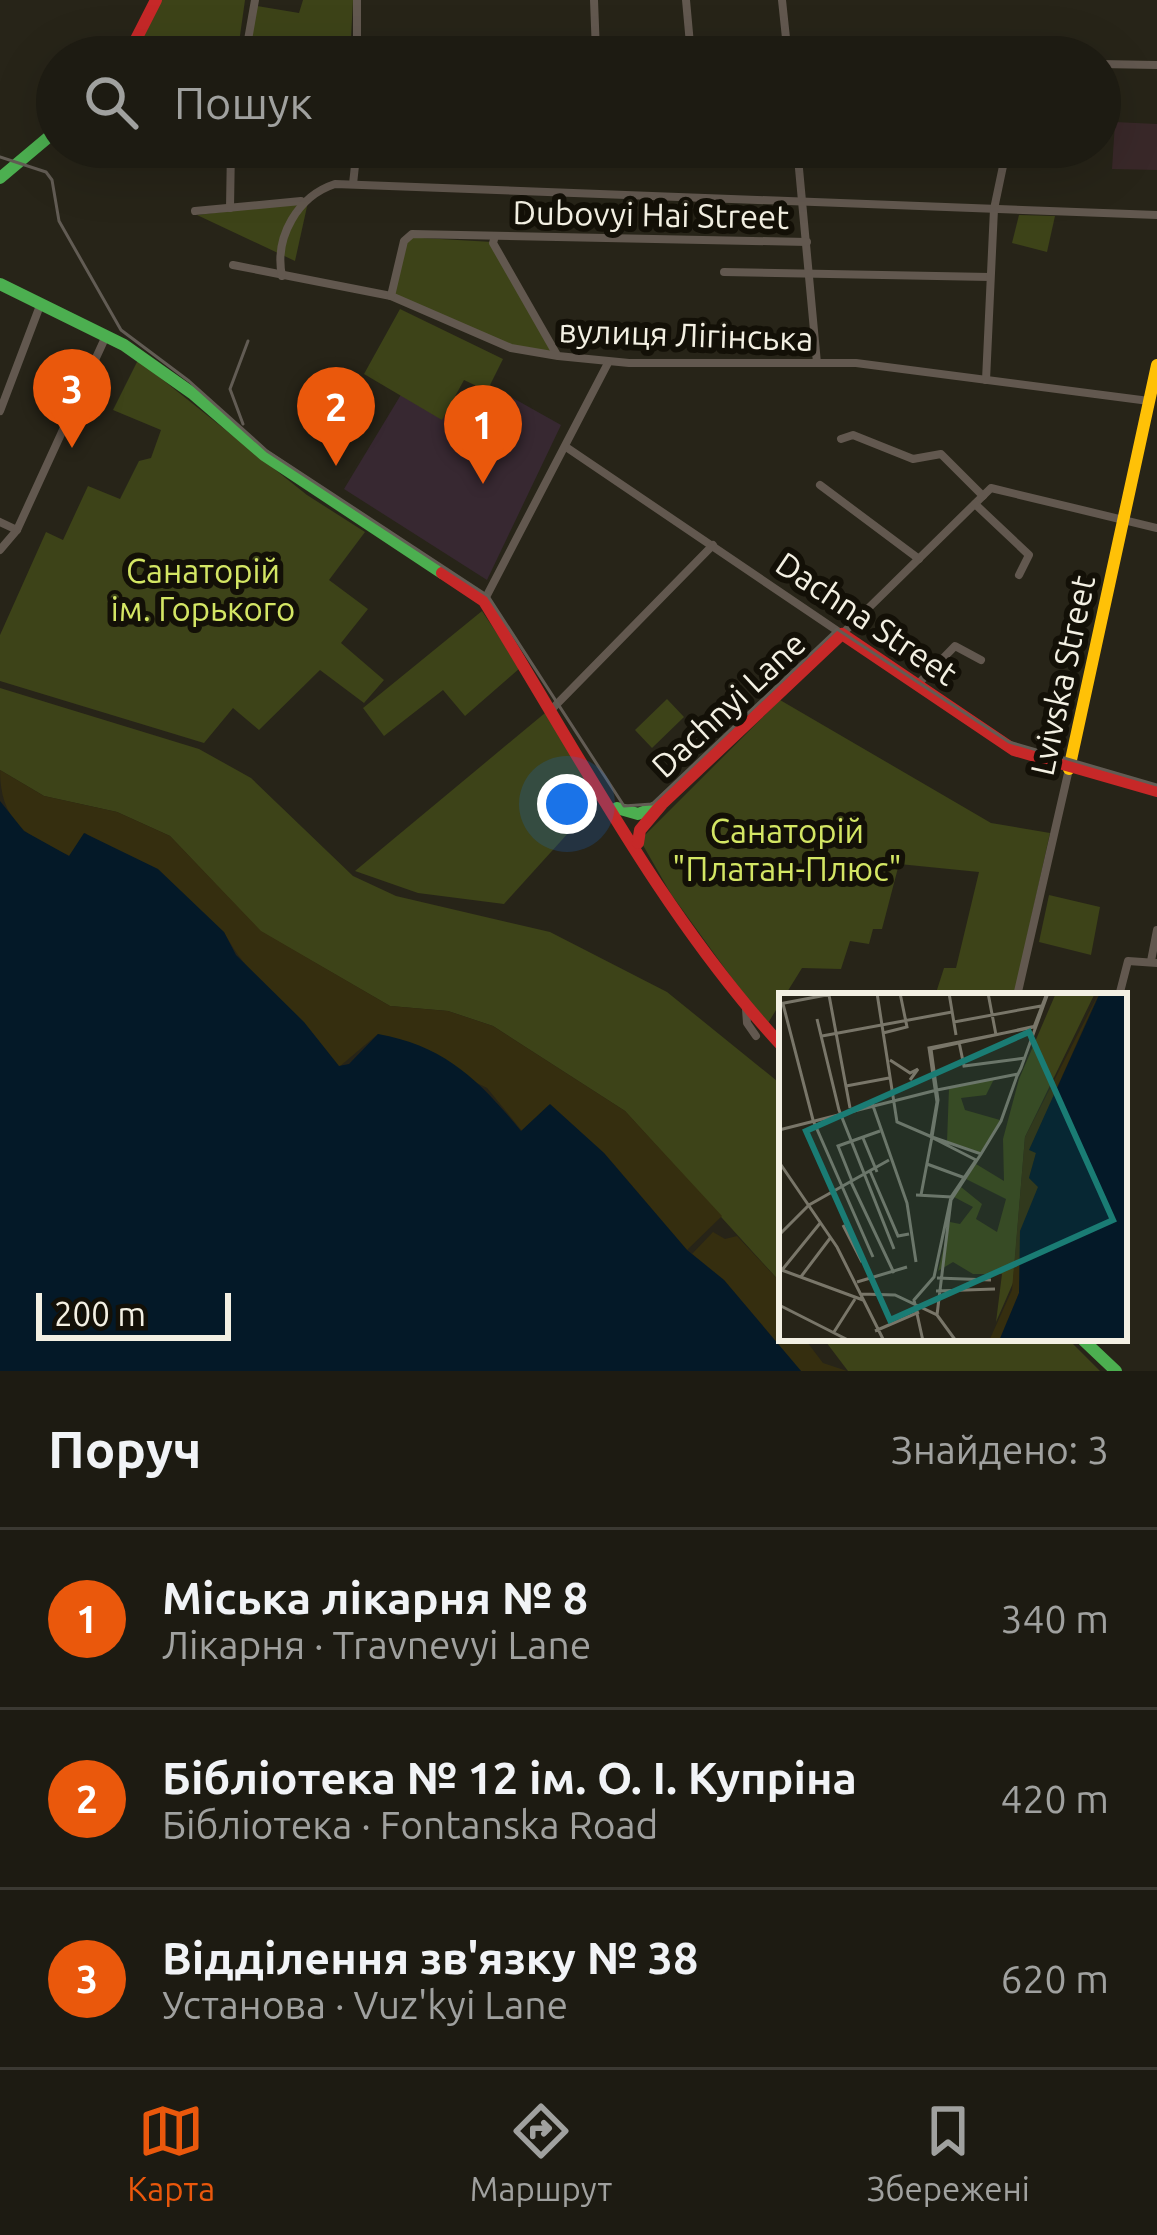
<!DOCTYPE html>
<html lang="uk">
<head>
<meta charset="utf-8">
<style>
  body { margin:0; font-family:Ubuntu,sans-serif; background:#25241b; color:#f1f3f6 }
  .scale { position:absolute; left:36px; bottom:30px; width:195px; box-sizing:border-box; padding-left:12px; border:6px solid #f3f0e3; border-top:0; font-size:33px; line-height:42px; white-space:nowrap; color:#f3f0e3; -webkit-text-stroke:9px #131007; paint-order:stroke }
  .you { position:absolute; left:567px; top:804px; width:42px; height:42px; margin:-30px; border:9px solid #fff; border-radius:50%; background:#1a73e8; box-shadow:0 0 0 18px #1a73e833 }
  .badge { display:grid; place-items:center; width:78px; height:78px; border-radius:50%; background:#ea580c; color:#fff; font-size:39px; font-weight:700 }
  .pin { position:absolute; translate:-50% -99px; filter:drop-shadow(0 3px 6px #0008) }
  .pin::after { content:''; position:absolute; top:63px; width:42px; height:36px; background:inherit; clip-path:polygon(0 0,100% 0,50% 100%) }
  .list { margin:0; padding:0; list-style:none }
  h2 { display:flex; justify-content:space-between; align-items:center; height:156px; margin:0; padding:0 48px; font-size:51px }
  h2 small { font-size:39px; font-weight:400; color:#a0a19f }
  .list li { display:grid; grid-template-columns:78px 1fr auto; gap:36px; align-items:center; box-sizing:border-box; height:180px; padding:0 48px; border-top:3px solid #3b3932 }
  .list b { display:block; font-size:45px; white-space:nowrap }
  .list p { margin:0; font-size:39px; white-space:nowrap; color:#a0a19f }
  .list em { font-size:39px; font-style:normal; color:#a0a19f }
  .icon { flex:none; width:66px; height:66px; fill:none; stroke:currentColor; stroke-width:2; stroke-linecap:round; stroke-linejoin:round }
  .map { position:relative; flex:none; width:1157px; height:1371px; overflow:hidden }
  .search { position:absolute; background:#1d1b12; box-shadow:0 12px 48px #0002; left:36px; right:36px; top:36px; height:132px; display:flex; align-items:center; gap:30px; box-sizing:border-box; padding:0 42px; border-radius:66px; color:#a0a19f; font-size:45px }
  .sheet { height:696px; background:#1d1b12 }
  nav { display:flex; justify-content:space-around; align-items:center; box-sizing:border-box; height:168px; border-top:3px solid #3b3932; background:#1d1b12; font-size:33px; color:#a0a19f }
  nav a { display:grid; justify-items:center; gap:6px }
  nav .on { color:#ea580c }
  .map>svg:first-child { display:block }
</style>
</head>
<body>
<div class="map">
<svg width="1157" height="1371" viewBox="0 0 1157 1371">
  <rect width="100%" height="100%" fill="#272418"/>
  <path fill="#392829" d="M1115,122L1157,124V170L1112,169Z"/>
  <path fill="#372831" d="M402,393L479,437L504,393L561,425L487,580L344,489Z"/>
  <g fill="#3d4318">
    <path d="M157,0H245L237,57H130Z"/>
    <path d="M303,0H353L350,57H247L257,6L299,13Z"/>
    <path d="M308,202L295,261L197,215Z"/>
    <path d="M1019,215L1055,216L1047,252L1012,243Z"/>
    <path d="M405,237L493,242L558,355L511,347L394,296Z"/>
    <path d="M400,309L503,359L487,391L464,380L442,420L364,374Z"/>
    <path d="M138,360L307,495L365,532L329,580L368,609L341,643L384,680L364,703L320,670L259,730L233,708L204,743L0,681V635L46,532L63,540L88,486L120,499L139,461L151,458L161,430L113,410Z"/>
    <path d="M482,611L520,668L465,716L443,690L384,736L363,708Z"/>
    <path d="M0,688L199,749L251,778L353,876L396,896L550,932L667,992L782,1085V1284L625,1111L493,1026L448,1011L390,1006L260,931L170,836L117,812L44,796L0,770Z"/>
    <path d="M667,699L684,717L652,748L635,730Z"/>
    <path d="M780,700L991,823L1050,833L1014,996H935L944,968H956L979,872L899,864L882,929H873L869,944L850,941L841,969L802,968L768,1023L760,1017L671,894L640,840Z"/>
    <path d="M545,713L599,799L504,904L418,893L355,871Z"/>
    <path d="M1049,895L1100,907L1091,955L1039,942Z"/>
    <path d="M823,1338H1067L1100,1371H848Z"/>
  </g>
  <g fill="#352e0f">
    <path d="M0,770L44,796L117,812L170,836L261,931L390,1006L448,1011L493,1026L625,1111L722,1216L687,1250L604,1153L549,1105L522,1131L487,1088L378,1034L339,1067C305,1023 247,978 224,932L85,833L70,856C26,837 0,821 0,770Z"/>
    <path d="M713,1232L725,1239L737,1236L782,1284V1338H804L823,1363L847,1371H801L724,1280L692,1254Z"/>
  </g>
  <path fill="#041928" d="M0,801L24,831L69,856L84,833L158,869L224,932L236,955L304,1022L339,1066L349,1064L378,1034C445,1046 479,1080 521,1131L550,1104L604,1153L687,1250L724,1280L801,1371H0Z"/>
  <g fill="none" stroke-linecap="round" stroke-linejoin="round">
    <g stroke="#62584f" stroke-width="8">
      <path d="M594,0L596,52"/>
      <path d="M686,0L691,55"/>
      <path d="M782,0L788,57"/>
      <path d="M357,55L784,57"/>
      <path d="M245,57L255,0"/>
      <path d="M357,57V0"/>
      <path d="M1100,64L1157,65"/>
      <path d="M797,147L817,363"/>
      <path d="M353,184L357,147"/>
      <path d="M230,208L231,147"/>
      <path d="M195,211L301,201"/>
      <path d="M495,236L493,243L557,355"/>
      <path d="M233,265L391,296L511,348L558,356L629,363H856L1149,401"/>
      <path d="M724,272L990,277"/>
      <path d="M282,276C274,237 298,196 335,184L1157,215"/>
      <path d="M391,296L404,241L412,234L807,242"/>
      <path d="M986,380L994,209L1007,147"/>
      <path d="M0,411L41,303"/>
      <path d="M841,439L853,435L913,459L941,454L983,496"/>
      <path d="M566,447L842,634L991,488L1157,528"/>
      <path d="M820,485L919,559"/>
      <path d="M975,504L1029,555L1019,575"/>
      <path d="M0,522L17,530"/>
      <path d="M0,550L17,530L106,336"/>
      <path d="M484,601L608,363"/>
      <path d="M918,684L955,646L981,660"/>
      <path d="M552,709L713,545"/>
      <path d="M1151,961L1157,930"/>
      <path d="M1017,996L1069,769"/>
      <path d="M1119,996L1128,961L1157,963"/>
      <path d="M746,1009L747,1023L756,1036"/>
    </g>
    <g stroke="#4caf50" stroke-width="12">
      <path d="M0,178L57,130"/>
      <path d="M0,284L124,345L192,393L264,455L442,573"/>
      <path d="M617,808L638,814L656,807"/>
      <path d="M1081,1338L1116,1371"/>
    </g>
    <path stroke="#ffc107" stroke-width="12" d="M1069,769L1157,365"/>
    <g stroke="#c62828" stroke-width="12">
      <path d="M127,57L156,0"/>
      <path d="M442,573L484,601C577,751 662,916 782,1046"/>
      <path d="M638,843L640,830L662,804L842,634L1014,750L1157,791"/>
    </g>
    <g stroke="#625c54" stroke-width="3">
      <path d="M0,157L46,172L52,180L59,221L121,330L189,381L267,451L488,596L624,806L652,804L837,629L1009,742L1157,785"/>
      <path d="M243,424L230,389L248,341"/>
    </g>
  </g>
  <g text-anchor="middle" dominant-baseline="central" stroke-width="12" stroke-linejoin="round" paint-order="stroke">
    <g font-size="33" fill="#f3f0e3" stroke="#131007">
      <text transform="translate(651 214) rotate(1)">Dubovyi Hai Street</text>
      <text transform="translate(686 334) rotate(2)">вулиця Лігінська</text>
      <text transform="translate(867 618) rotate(34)">Dachna Street</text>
      <text transform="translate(1062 675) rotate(-78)">Lvivska Street</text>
      <text transform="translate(728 704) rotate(-43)">Dachnyi Lane</text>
    </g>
    <g font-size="33" fill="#d4e664" stroke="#131007">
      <text x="203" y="570">Cанаторій<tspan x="203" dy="38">ім. Горького</tspan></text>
      <text x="787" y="830">Санаторій<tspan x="787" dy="38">"Платан-Плюс"</tspan></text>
    </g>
  </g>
  <g transform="translate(779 993)">
    <rect width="348" height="348" fill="#272418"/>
    <path d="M277,0H316L246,144L234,290L217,329L223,281H194L174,269L159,278L171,229L181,231L194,214L175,204L182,194L203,211L197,226L218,239L227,206L187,186L197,171L225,188L224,146L240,86ZM215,86L207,102L182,105L186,117L221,127L201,162L168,149L170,95Z" fill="#3d4318"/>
    <path d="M320,0L251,156L257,160L250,185L260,194L240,300L220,348H210L233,297L246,144Z" fill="#352e0f"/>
    <path d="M321,0H348V348H220L240,300L241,238L259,194L250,185L257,160L250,157Z" fill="#041928"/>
    <path fill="none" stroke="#797669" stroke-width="3" d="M98,0L118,129L153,144L142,202M170,0L177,42M209,0L217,42M50,2L71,115M0,11L58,0M4,11L34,127L94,264M38,26L60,117L115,256M175,29L262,13M257,33L152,56L159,107L153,144L202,161L222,128L238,83L242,75L269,0M104,40L128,34L121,0M43,43L173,19M180,49L185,73L246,65M111,67L131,80L139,76L131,87M67,93L110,85M158,97L239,81M93,110L128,210L137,269M0,137L158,97M84,145L98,179M0,169L58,254L105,348M148,171L186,185M91,178L119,243L130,241M73,188L59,153L101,138M72,189L115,280M137,202L173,204M64,232L83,269M0,242L30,212L110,167M0,276L84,307M3,277L42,229M21,285L52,244M158,285L212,287M78,289L128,274M157,298L216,296M82,301L116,302L158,322L177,348M0,312L71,348M158,322L172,207L202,161M96,338L140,319M55,339L76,306M144,348L135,307L155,284L172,204L197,167L152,144L158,109L150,55L255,34L268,0"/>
    <path fill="#1a7c74" fill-opacity="0.15" stroke="#1a7c74" stroke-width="6" d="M250,39L334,227L111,327L27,138Z"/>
    <rect width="348" height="348" fill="none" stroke="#f3f0e3" stroke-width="6"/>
  </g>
</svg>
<div class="scale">200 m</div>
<div class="you"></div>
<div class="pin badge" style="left:483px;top:484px">1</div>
<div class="pin badge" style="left:336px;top:466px">2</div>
<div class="pin badge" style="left:72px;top:448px">3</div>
<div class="search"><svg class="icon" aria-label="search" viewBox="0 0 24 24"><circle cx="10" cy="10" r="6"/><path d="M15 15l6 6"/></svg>Пошук</div>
</div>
<section class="sheet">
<h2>Поруч<small>Знайдено: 3</small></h2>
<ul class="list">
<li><span class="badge">1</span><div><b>Міська лікарня № 8</b><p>Лікарня · Travnevyi Lane</p></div><em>340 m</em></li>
<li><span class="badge">2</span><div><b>Бібліотека № 12 ім. О. І. Купріна</b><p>Бібліотека · Fontanska Road</p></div><em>420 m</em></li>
<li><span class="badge">3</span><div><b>Відділення зв'язку № 38</b><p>Установа · Vuz'kyi Lane</p></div><em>620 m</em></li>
</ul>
</section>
<nav>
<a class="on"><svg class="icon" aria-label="map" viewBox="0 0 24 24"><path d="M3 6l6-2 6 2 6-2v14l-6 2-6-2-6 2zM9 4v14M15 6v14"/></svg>Карта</a>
<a><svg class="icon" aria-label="directions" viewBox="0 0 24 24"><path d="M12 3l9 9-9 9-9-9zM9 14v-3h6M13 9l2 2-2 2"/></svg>Маршрут</a>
<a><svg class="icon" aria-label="saved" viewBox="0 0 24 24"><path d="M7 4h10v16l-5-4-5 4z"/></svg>Збережені</a>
</nav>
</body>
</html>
